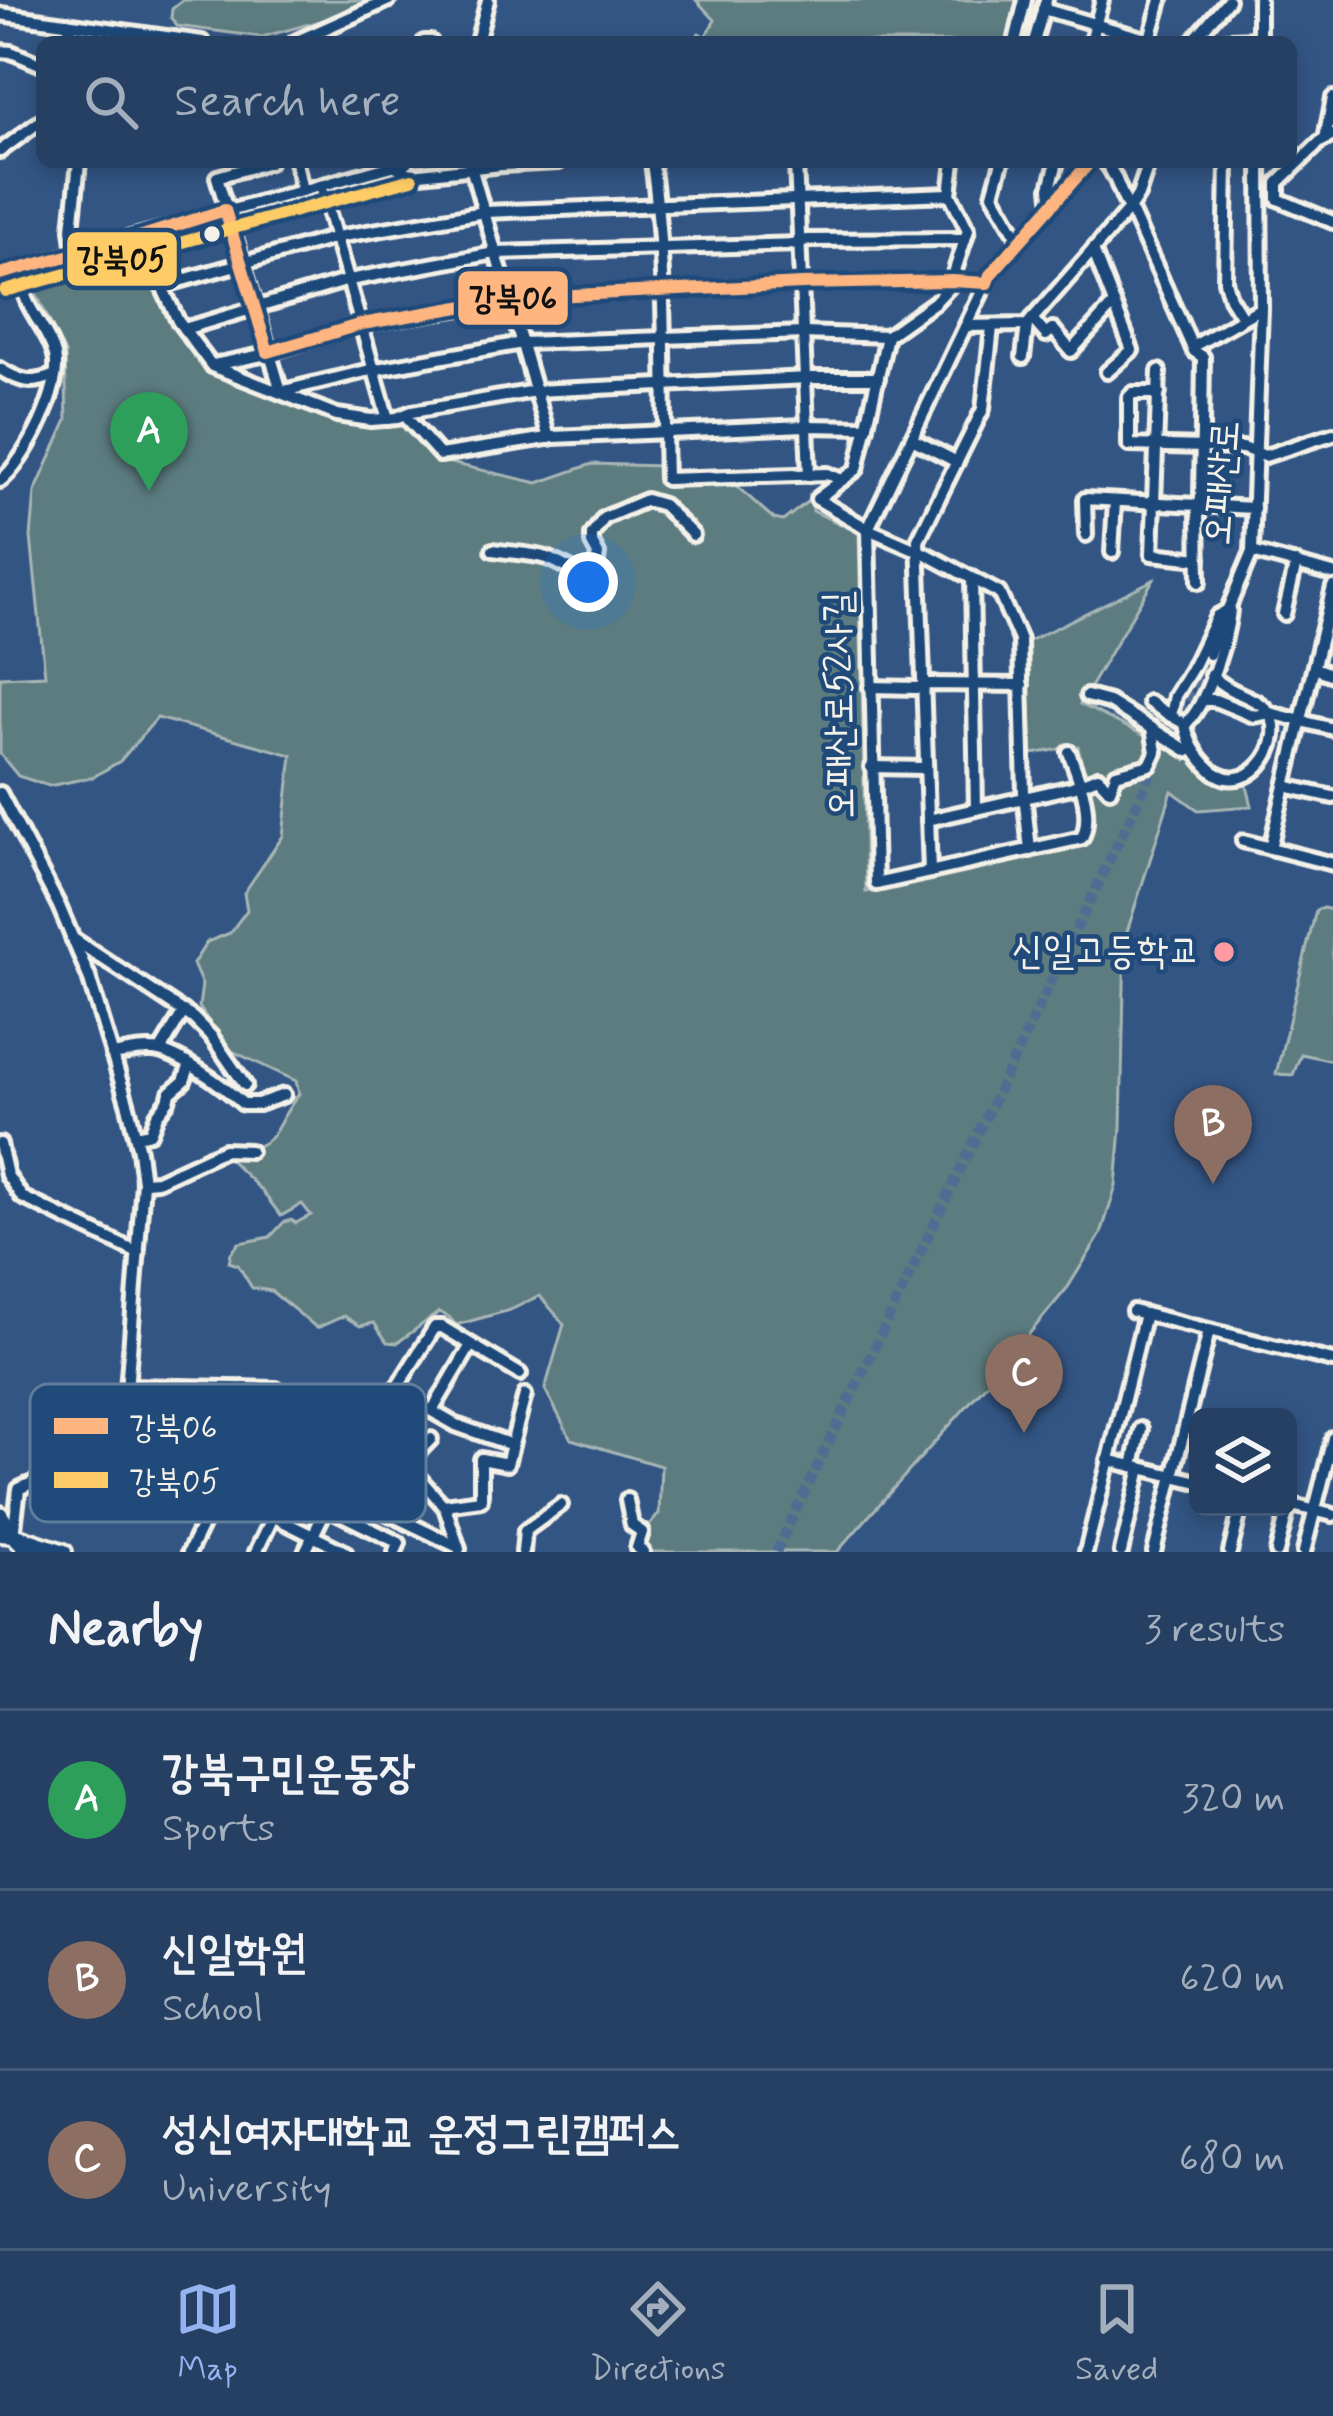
<!DOCTYPE html>
<html lang="en">
<head>
<meta charset="utf-8">
<style>
  body { margin:0; font-family:Mynerve,"Poor Story",sans-serif; background:#2e4769; color:#f1f3f6 }
  .controls { position:absolute; right:36px; bottom:36px; display:grid; overflow:hidden; border-radius:18px; box-shadow:0 6px 18px #0003 }
  .controls button { width:108px; height:108px; display:grid; place-items:center; padding:0; border:0; border-bottom:3px solid #425978; background:#264063; color:#f1f3f6; font:60px sans-serif }
  .you { position:absolute; left:588px; top:582px; width:42px; height:42px; margin:-30px; border:9px solid #fff; border-radius:50%; background:#1a73e8; box-shadow:0 0 0 18px #1a73e833 }
  .badge { display:grid; place-items:center; width:78px; height:78px; border-radius:50%; background:#95b2f1; color:#fff; font-size:39px; font-weight:700 }
  .pin { position:absolute; translate:-50% -99px; filter:drop-shadow(0 3px 6px #0008) }
  .pin::after { content:''; position:absolute; top:63px; width:42px; height:36px; background:inherit; clip-path:polygon(0 0,100% 0,50% 100%) }
  .list { margin:0; padding:0; list-style:none }
  h2 { display:flex; justify-content:space-between; align-items:center; height:156px; margin:0; padding:0 48px; font-size:51px }
  h2 small { font-size:39px; font-weight:400; color:#a4afbe }
  .list li { display:grid; grid-template-columns:78px 1fr auto; gap:36px; align-items:center; box-sizing:border-box; height:180px; padding:0 48px; border-top:3px solid #425978 }
  .list b { display:block; font-size:45px; white-space:nowrap }
  .list p { margin:0; font-size:39px; white-space:nowrap; color:#a4afbe }
  .list em { font-size:39px; font-style:normal; color:#a4afbe }
  .icon { flex:none; width:66px; height:66px; fill:none; stroke:currentColor; stroke-width:2; stroke-linecap:round; stroke-linejoin:round }
  .map { position:relative; flex:none; width:1333px; height:1552px; overflow:hidden }
  .search { position:absolute; background:#264063; box-shadow:0 6px 18px #0003; left:36px; right:36px; top:36px; height:132px; display:flex; align-items:center; gap:30px; box-sizing:border-box; padding:0 42px; border-radius:18px; color:#a4afbe; font-size:45px }
  .sheet { height:696px; background:#264063 }
  nav { display:flex; justify-content:space-around; align-items:center; box-sizing:border-box; height:168px; border-top:3px solid #425978; background:#264063; font-size:33px; color:#a4afbe }
  nav a { display:grid; justify-items:center; gap:6px }
  nav .on { color:#95b2f1 }
  .map>svg:first-child { display:block }
</style>
</head>
<body>
<div class="map">
<svg width="1333" height="1552" viewBox="0 0 1333 1552">
  <rect width="100%" height="100%" fill="#335584"/>
  <filter id="ink" filterUnits="userSpaceOnUse"><feTurbulence type="fractalNoise" baseFrequency=".00833" numOctaves="2"/><feDisplacementMap in="SourceGraphic" scale="24" xChannelSelector="R" yChannelSelector="G"/><feConvolveMatrix kernelMatrix="1 2 1 2 8 2 1 2 1" color-interpolation-filters="sRGB"/></filter>
  <g filter="url(#ink)">
    <g fill="#5b7b80" stroke="#a8b6b4" stroke-width="3">
      <path d="M183,0H370L335,17L262,37L177,26L171,18L172,9Z"/>
      <path d="M696,0H1025L1014,42H692L699,33L705,37L715,20Z"/>
      <path d="M138,252L170,321L203,368L264,389L336,421L400,425L437,460L538,483L592,464L662,466V485L732,482L774,519L783,521L812,498L813,511L859,533L866,892L1090,839L1093,830L1078,746L1032,754L1027,642L1153,580L1080,704L1188,757L1207,777L1229,787L1246,782L1252,806L1198,810L1172,791L1125,938L1121,1128L1116,1186L1101,1234L1068,1287L1005,1363L837,1552H647L643,1546L647,1528L659,1514L661,1466L571,1439L545,1389L564,1324L540,1296L510,1310L456,1325L449,1317L439,1312L397,1343L387,1342L374,1323L360,1326L344,1316L317,1328L271,1291L252,1288L238,1265L229,1262L231,1253L239,1243L270,1237L284,1222L291,1220L296,1223L311,1215L302,1204L281,1216L262,1191L226,1156C286,1141 266,1136 299,1094L296,1081L228,1049L199,1007L202,985L193,964L207,942L230,933L247,910L244,893L283,836L292,755L157,718L120,761L93,777L49,786L18,776L0,754V677L45,675L31,537L35,492L67,420L65,353L30,281Z"/>
      <path d="M1323,908L1333,910V1061L1301,1054L1293,1075L1276,1074L1316,910Z"/>
    </g>
    <g fill="none" stroke-linecap="round" stroke-linejoin="round">
      <path stroke="#506c93" stroke-width="10" stroke-dasharray="10 5" stroke-linecap="butt" d="M776,1552L1209,654"/>
      <defs>
        <g id="minor">
          <path d="M1259,0V42"/>
          <path d="M1043,9L1149,40"/>
          <path d="M0,14L202,42"/>
          <path d="M67,23L76,42"/>
          <path d="M295,42L389,0"/>
          <path d="M424,42H431"/>
          <path d="M477,42L488,0"/>
          <path d="M1015,42L1025,0"/>
          <path d="M1034,42L1046,0"/>
          <path d="M1091,42L1102,0"/>
          <path d="M1149,42L1161,0"/>
          <path d="M1192,42L1228,0"/>
          <path d="M1228,42V40L1259,39"/>
          <path d="M0,51L11,52L42,65"/>
          <path d="M1333,135L1320,142L1278,183V199L1333,222"/>
          <path d="M1325,139L1333,98"/>
          <path d="M0,151L42,120"/>
          <path d="M269,162L217,177L281,391"/>
          <path d="M296,162L302,191"/>
          <path d="M652,162C667,266 663,374 666,479L828,474L842,480"/>
          <path d="M796,162L809,475"/>
          <path d="M954,162L950,194L968,230L950,286L935,302L887,336L857,469L817,499L868,529L928,555L999,593L1020,640L1024,794L1030,850"/>
          <path d="M1002,162L993,194L1020,241"/>
          <path d="M1105,162C1119,177 1120,199 1133,215L1194,351L1203,357L1201,498L1198,511L1199,582"/>
          <path d="M1227,162L1225,281L1230,298L1242,317"/>
          <path d="M397,167L412,175L501,165L559,162"/>
          <path d="M471,167L549,438"/>
          <path d="M321,186L388,419"/>
          <path d="M1052,205L1050,188L1057,162"/>
          <path d="M139,237L178,321L212,366L337,415L371,420L397,418L412,412L535,391L809,378H878"/>
          <path d="M1093,250L1132,350L1107,372"/>
          <path d="M75,254L72,229L79,162"/>
          <path d="M0,274L407,162"/>
          <path d="M161,286L337,237L484,212L950,194"/>
          <path d="M1032,319L1046,335L1053,329L1071,351L1114,304"/>
          <path d="M967,326L1027,325L1129,209L1138,195L1149,162"/>
          <path d="M184,329L349,280L495,253L800,244L806,240L965,239"/>
          <path d="M1192,347L1261,308"/>
          <path d="M1023,357L1027,325"/>
          <path d="M214,365L262,355L357,325L505,301L512,298L802,284L952,281L987,283"/>
          <path d="M0,369C21,382 32,385 55,375"/>
          <path d="M1159,371L1152,554L1199,559"/>
          <path d="M284,391L366,371L522,343L804,333L887,336"/>
          <path d="M1159,393H1133L1129,397V445L1243,448L1265,456L1333,434"/>
          <path d="M405,416L440,455L553,437L804,426L867,427"/>
          <path d="M912,439L957,462"/>
          <path d="M0,481C25,462 63,388 55,355C50,336 38,323 29,305C23,295 21,281 18,269"/>
          <path d="M1086,535L1085,499L1254,508"/>
          <path d="M493,550C510,553 530,553 547,558C561,563 570,572 586,574L596,567L598,554L592,543V535L604,518L646,500L663,505L693,535"/>
          <path d="M1112,552L1115,501"/>
          <path d="M1252,552L1333,574"/>
          <path d="M972,578L976,809"/>
          <path d="M1230,609C1228,635 1206,708 1185,724L1171,716L1175,696L1191,670L1217,616Z"/>
          <path d="M1284,614L1296,563"/>
          <path d="M1209,654L1252,552L1261,308L1260,162"/>
          <path d="M1314,668L1333,675"/>
          <path d="M870,687L917,688L929,684L1022,685"/>
          <path d="M1087,696L1109,702L1188,751L1192,747"/>
          <path d="M1202,700H1215L1254,716L1270,713L1333,729"/>
          <path d="M1149,702L1171,716"/>
          <path d="M1185,724C1188,741 1194,752 1206,765C1244,807 1293,740 1267,710C1253,695 1229,694 1211,675"/>
          <path d="M1069,752C1078,778 1094,811 1082,838L876,884L868,529L990,275L1090,162"/>
          <path d="M871,767L925,768"/>
          <path d="M1285,786L1333,797"/>
          <path d="M0,793L59,906L89,977L128,1106L139,1151L143,1182L123,1442C101,1467 49,1473 19,1489L13,1535"/>
          <path d="M928,820L1072,787L1098,777L1110,790L1116,774L1150,765L1156,752L1152,728"/>
          <path d="M1243,841L1333,864"/>
          <path d="M1270,848L1333,587"/>
          <path d="M930,872L918,540L983,409L992,327"/>
          <path d="M72,938L193,1018L211,1036L245,1085"/>
          <path d="M160,1051L184,1011"/>
          <path d="M112,1055C125,1053 139,1049 151,1050C176,1050 225,1087 243,1104H258L284,1095"/>
          <path d="M136,1136L150,1133L157,1115L168,1101L170,1093L184,1081L189,1067"/>
          <path d="M0,1144L7,1175L22,1197L138,1253"/>
          <path d="M143,1182L157,1181L224,1150L250,1151"/>
          <path d="M1133,1311L1333,1361"/>
          <path d="M127,1386L276,1389L308,1416L421,1480L445,1507L459,1549"/>
          <path d="M395,1390L456,1425L512,1445"/>
          <path d="M432,1411L471,1345"/>
          <path d="M224,1434L245,1388"/>
          <path d="M258,1451L285,1395"/>
          <path d="M1108,1460L1198,1482"/>
          <path d="M1133,1466L1141,1429"/>
          <path d="M402,1469L431,1439"/>
          <path d="M181,1472L204,1425"/>
          <path d="M137,1493L154,1459"/>
          <path d="M627,1500L632,1525L642,1532L637,1548L643,1552"/>
          <path d="M1288,1504L1333,1515"/>
          <path d="M444,1505L481,1500V1459L507,1464L525,1395"/>
          <path d="M326,1507L399,1543L395,1552"/>
          <path d="M189,1552L219,1490"/>
          <path d="M256,1552L273,1517"/>
          <path d="M305,1552L355,1449L364,1440L435,1327H442L520,1374"/>
          <path d="M345,1552L123,1442L133,1436L163,1405L458,1547"/>
          <path d="M523,1552L525,1531L561,1505"/>
          <path d="M1086,1552L1145,1314"/>
          <path d="M1121,1552L1141,1468"/>
          <path d="M1154,1552L1209,1331"/>
          <path d="M1230,1552L1241,1507"/>
          <path d="M1277,1552L1289,1504"/>
          <path d="M1304,1552L1333,1438"/>
        </g>
        <g id="major">
          <path d="M0,1514L13,1535L30,1552"/>
          <path d="M0,1534L13,1535L64,1552"/>
        </g>
      </defs>
      <use href="#minor" stroke="#f4f1e8" stroke-width="20"/>
      <use href="#major" stroke="#f4f1e8" stroke-width="22"/>
      <use href="#minor" stroke="#1f4a7a" stroke-width="10"/>
      <use href="#major" stroke="#1f4a7a" stroke-width="14"/>
      <defs>
        <path id="bus-1" d="M0,274L139,237L225,210L268,352L362,324L512,298L802,284L952,281L987,283L990,275L1090,162"/>
        <path id="bus-2" d="M5,291L412,179"/>
      </defs>
      <use href="#bus-1" stroke="#1f4a7a" stroke-width="21"/>
      <use href="#bus-2" stroke="#1f4a7a" stroke-width="21"/>
      <use href="#bus-1" stroke="#ffb580" stroke-width="12"/>
      <use href="#bus-2" stroke="#fdcc66" stroke-width="12"/>
    </g>
  </g>
  <circle fill="#f4f1e8" stroke="#1f4a7a" stroke-width="4.5" cx="212" cy="234" r="10"/>
  <circle fill="#ff9aa2" stroke="#1f4a7a" stroke-width="4.5" cx="1224" cy="952" r="12"/>
  <g text-anchor="middle" dominant-baseline="central" stroke-width="9" stroke-linejoin="round" paint-order="stroke">
    <g font-size="39" fill="#f4f1e8" stroke="#1f4a7a">
      <text transform="translate(1223 483) rotate(-86)">오패산로</text>
      <text transform="translate(841 705) rotate(-91)">오패산로52사길</text>
    </g>
    <g font-size="39" fill="#f4f1e8" stroke="#1f4a7a" text-anchor="end">
      <text x="1200" y="952">신일고등학교</text>
    </g>
  </g>
  <rect x="30" y="1384" width="396" height="138" rx="18" fill="#1f4a7a" stroke="#5f7c9b" stroke-width="3"/>
  <rect x="54" y="1418" width="54" height="16" fill="#ffb580"/>
  <rect x="54" y="1472" width="54" height="16" fill="#fdcc66"/>
  <g font-size="33" fill="#f4f1e8">
    <text x="129" y="1438">강북06</text>
    <text x="129" y="1492">강북05</text>
  </g>
  <g stroke="#1f4a7a" stroke-width="4.5">
    <rect x="65" y="230" width="114" height="58" rx="12" fill="#fdcc66"/>
    <rect x="456" y="269" width="114" height="58" rx="12" fill="#ffb580"/>
  </g>
  <g font-size="33" text-anchor="middle" font-weight="bold" fill="#111">
    <text x="122" y="270">강북05</text>
    <text x="513" y="309">강북06</text>
  </g>
</svg>
<div class="controls">
<button><svg class="icon" aria-label="layers" viewBox="0 0 24 24"><path d="M12 4l9 5-9 5-9-5zM3 14l9 5 9-5"/></svg></button>
</div>
<div class="you"></div>
<div class="pin badge" style="left:149px;top:491px;background:#2e9e5b">A</div>
<div class="pin badge" style="left:1213px;top:1184px;background:#8d6e63">B</div>
<div class="pin badge" style="left:1024px;top:1433px;background:#8d6e63">C</div>
<div class="search"><svg class="icon" aria-label="search" viewBox="0 0 24 24"><circle cx="10" cy="10" r="6"/><path d="M15 15l6 6"/></svg>Search here</div>
</div>
<section class="sheet">
<h2>Nearby<small>3 results</small></h2>
<ul class="list">
<li><span class="badge" style="background:#2e9e5b">A</span><div><b>강북구민운동장</b><p>Sports</p></div><em>320 m</em></li>
<li><span class="badge" style="background:#8d6e63">B</span><div><b>신일학원</b><p>School</p></div><em>620 m</em></li>
<li><span class="badge" style="background:#8d6e63">C</span><div><b>성신여자대학교 운정그린캠퍼스</b><p>University</p></div><em>680 m</em></li>
</ul>
</section>
<nav>
<a class="on"><svg class="icon" aria-label="map" viewBox="0 0 24 24"><path d="M3 6l6-2 6 2 6-2v14l-6 2-6-2-6 2zM9 4v14M15 6v14"/></svg>Map</a>
<a><svg class="icon" aria-label="directions" viewBox="0 0 24 24"><path d="M12 3l9 9-9 9-9-9zM9 14v-3h6M13 9l2 2-2 2"/></svg>Directions</a>
<a><svg class="icon" aria-label="saved" viewBox="0 0 24 24"><path d="M7 4h10v16l-5-4-5 4z"/></svg>Saved</a>
</nav>
</body>
</html>
